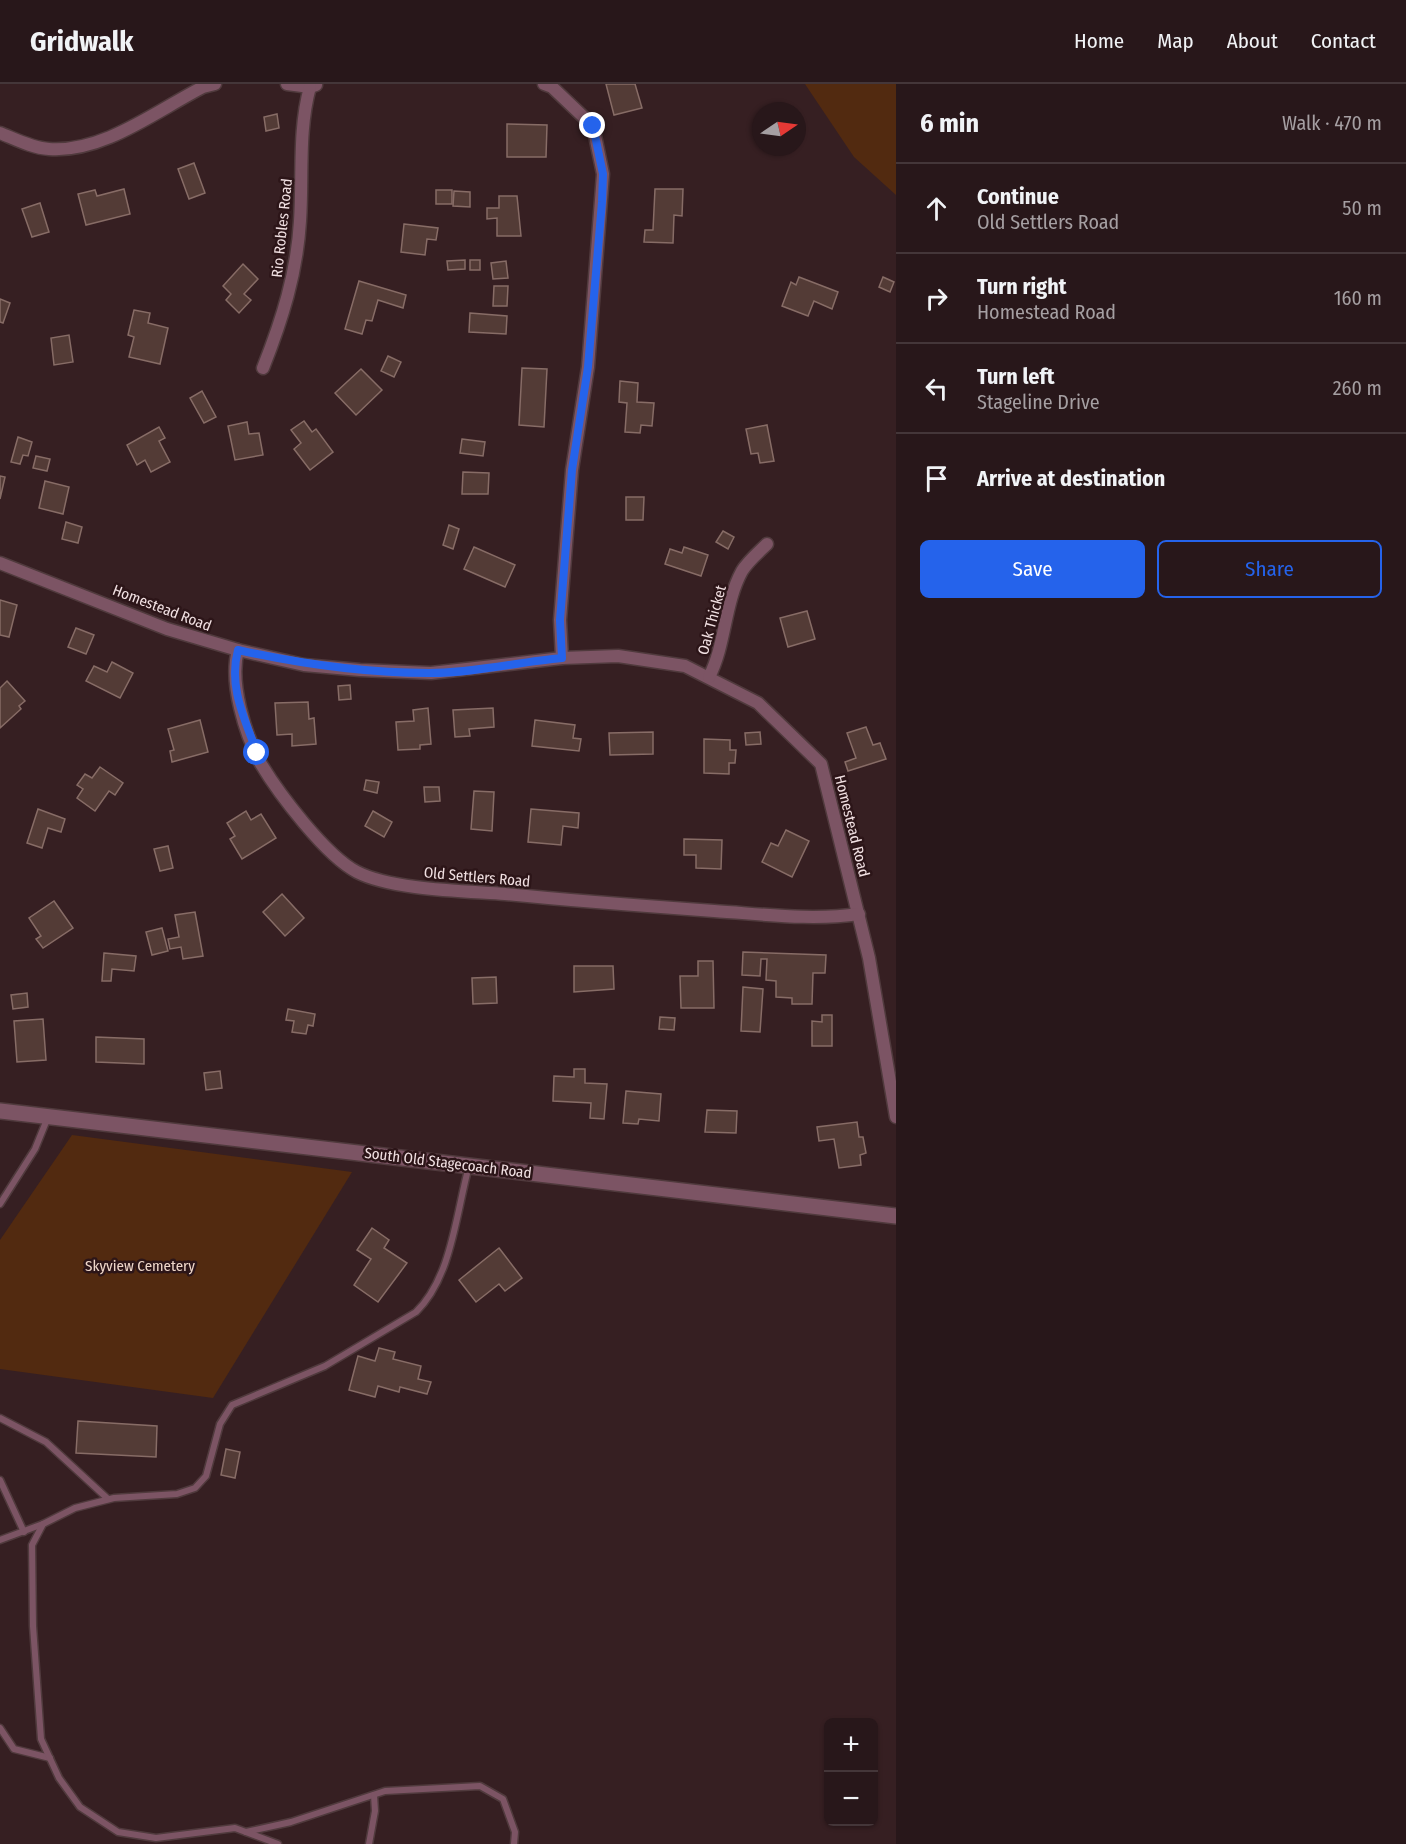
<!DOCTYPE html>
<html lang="en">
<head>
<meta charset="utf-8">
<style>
  body { margin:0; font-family:"Fira Sans Condensed",sans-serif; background:#302023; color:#f1f3f6 }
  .controls { position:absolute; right:18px; bottom:18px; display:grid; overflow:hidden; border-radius:9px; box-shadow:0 2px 4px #0004 }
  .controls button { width:54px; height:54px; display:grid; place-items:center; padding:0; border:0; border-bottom:2px solid #443639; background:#28171a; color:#f1f3f6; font:30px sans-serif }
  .compass { position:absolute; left:752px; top:18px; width:54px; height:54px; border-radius:50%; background:#28171a; box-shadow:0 2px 4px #0004; rotate:77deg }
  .stop { position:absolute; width:18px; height:18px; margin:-14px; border:4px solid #2563eb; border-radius:50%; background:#fff }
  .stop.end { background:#2563eb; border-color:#fff; box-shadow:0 2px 6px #0008 }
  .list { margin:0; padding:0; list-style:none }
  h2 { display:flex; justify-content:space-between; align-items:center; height:78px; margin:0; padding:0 24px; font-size:26px }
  h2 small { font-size:20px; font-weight:400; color:#a59fa2 }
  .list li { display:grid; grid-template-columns:39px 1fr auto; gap:18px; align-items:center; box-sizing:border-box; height:90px; padding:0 24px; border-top:2px solid #443639 }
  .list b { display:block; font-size:22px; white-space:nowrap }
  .list p { margin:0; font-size:20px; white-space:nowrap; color:#a59fa2 }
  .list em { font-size:20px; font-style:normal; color:#a59fa2 }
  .actions { display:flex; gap:12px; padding:18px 24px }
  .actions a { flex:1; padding:14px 0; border:2px solid #2563eb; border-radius:9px; text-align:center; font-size:21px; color:#2563eb }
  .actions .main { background:#2563eb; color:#fff }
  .icon { flex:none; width:33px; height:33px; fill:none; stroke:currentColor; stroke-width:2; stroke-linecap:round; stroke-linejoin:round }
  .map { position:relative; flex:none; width:896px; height:1760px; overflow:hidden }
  header { display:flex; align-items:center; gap:36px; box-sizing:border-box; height:84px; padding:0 30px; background:#28171a; border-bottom:2px solid #443639 }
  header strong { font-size:28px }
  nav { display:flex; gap:33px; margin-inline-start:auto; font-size:21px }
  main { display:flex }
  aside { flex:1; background:#28171a }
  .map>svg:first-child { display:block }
</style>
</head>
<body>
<header>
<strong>Gridwalk</strong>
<nav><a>Home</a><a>Map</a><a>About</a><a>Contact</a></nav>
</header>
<main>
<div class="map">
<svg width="896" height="1760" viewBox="0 0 896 1760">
  <rect width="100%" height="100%" fill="#361f22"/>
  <g fill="#522a10">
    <path d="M805,0H896V111L854,73Z"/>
    <path d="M72,1051L352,1088L213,1314L0,1285V1156Z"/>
  </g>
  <g fill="#533b36" stroke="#876c66" stroke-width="1.5">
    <path d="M606,0H635L642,24L614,31Z"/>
    <path d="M277,30L279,44L266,47L264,33Z"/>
    <path d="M507,40L547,41L546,73H507Z"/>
    <path d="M194,79L205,109L189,115L178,85Z"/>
    <path d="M124,105L130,130L86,141L78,110L95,106L97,112Z"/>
    <path d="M655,105H683L682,132L674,131L673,159L644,158L645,146H653Z"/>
    <rect x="436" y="106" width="16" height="14"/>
    <path d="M454,107L470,108V123L453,122Z"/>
    <path d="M499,112H517L521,152H497V134L487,135V124H499Z"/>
    <path d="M40,119L49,148L32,153L22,125Z"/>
    <path d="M404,140L438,144L436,156L427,155L425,171L401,168Z"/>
    <path d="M465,176V185L448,186L447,177Z"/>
    <rect x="470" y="176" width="10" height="10"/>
    <path d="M506,177L508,194L493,195L491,179Z"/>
    <path d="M243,180L258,195L244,210L251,216L239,229L226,216L231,210L223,202Z"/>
    <path d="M799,193L838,208L832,225L814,217L808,232L782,222L791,198L796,201Z"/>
    <path d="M883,193L894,198L890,208L879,203Z"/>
    <path d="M359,197L406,211L403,224L378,216L372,237L366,236L362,250L345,245Z"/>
    <path d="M494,202H508L507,222H493Z"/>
    <path d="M0,215L10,219L3,239L0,238Z"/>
    <path d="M134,226L150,229L148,239L168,244L160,280L129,273L134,253L128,251Z"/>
    <path d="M470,229L507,232L506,250L469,248Z"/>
    <path d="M69,251L73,278L54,281L51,254Z"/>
    <path d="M388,272L401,278L394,293L381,287Z"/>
    <path d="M522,284L547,285L544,343L519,341Z"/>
    <path d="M361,285L382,306L356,331L335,309Z"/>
    <path d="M620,297L638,299L637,318L654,319L652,342L641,341L640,349L625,348L627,319L619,318Z"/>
    <path d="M202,307L216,333L204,339L190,314Z"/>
    <path d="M304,337L312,348L316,345L333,368L310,386L294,365L301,359L291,346Z"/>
    <path d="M247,338L249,350L259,349L263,371L235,376L228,342Z"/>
    <path d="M767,341L774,377L760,379L758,369L751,370L746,345Z"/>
    <path d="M159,343L165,354L159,357L170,378L151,388L145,376L137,381L127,361Z"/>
    <path d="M18,353L32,358L28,372L23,371L20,380L11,378Z"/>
    <path d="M462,355L485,358L483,372L460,369Z"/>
    <path d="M36,372L50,375L47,387L33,384Z"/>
    <path d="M463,388L489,389L488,410H462Z"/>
    <path d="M0,392L5,393L0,415Z"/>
    <path d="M45,397L69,403L63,430L39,424Z"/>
    <path d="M626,413H644L643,436H626Z"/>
    <path d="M66,438L82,443L78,459L62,455Z"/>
    <path d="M449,441L459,445L453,465L443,461Z"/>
    <path d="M723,447L734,453L728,465L716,458Z"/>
    <path d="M474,463L515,481L505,503L464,485Z"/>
    <path d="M684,463L708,471L701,492L665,480L670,465L682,469Z"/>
    <path d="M0,516L17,521L9,553L0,551Z"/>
    <path d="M807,527L815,555L788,563L780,534Z"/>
    <path d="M76,544L94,551L86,570L68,563Z"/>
    <path d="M112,578L133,589L120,614L86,597L94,582L107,588Z"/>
    <path d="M7,597L25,617L19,622L21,625L0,644V604Z"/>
    <path d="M350,601L351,615L339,616L338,602Z"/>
    <path d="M308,618L309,635L314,634L316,660L292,662V650L277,651L275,619Z"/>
    <path d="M428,624L431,660L420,661V665L398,666L396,638L414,637L413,626Z"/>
    <path d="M493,624L494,643L469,645L470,652L455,653L453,626Z"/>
    <path d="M200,636L208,668L172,678L170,667L174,666L168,645Z"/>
    <path d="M535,636L575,641L573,654L581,655L579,667L532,662Z"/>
    <path d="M866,643L873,661L880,659L886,675L848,687L845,678L856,674L847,649Z"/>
    <path d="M653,648V670L610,671L609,649Z"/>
    <path d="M760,648L761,660L746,661L745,649Z"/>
    <path d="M704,655L730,656V666H736L735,679H729V690L704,689Z"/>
    <path d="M100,683L123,699L115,711L109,707L95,727L77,714L83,705L77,701L85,690L92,694Z"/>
    <path d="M366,696L379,698L377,709L364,706Z"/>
    <path d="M424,703H439L440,717L425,718Z"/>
    <path d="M474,707L494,708L492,747L471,745Z"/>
    <path d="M38,725L65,735L61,748L48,744L42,764L27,759Z"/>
    <path d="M531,725L579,729L578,744L563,742L561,761L528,758Z"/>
    <path d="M246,727L251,736L261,730L276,754L242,775L230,755L235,752L227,739Z"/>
    <path d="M373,727L392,738L384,753L365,742Z"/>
    <path d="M786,746L809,757L792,793L762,778L771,759L778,762Z"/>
    <path d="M684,755L722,756L721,785L696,784V771H684Z"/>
    <path d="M168,762L173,784L160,787L154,765Z"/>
    <path d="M282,810L304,834L285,852L263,828Z"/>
    <path d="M54,817L73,844L43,864L36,855L41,852L29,834Z"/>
    <path d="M195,828L203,872L183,875L181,863L170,865L168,855L179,853L175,831Z"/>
    <path d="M162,844L168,867L152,871L146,848Z"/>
    <path d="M743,868L826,871L825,889H813L812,920H792V914L776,913V897L766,896L767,875H761L760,892L742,891Z"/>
    <path d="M104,869L136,872L134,887L112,885L111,897H102Z"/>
    <path d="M698,877H713L714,924H681L680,892H698Z"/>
    <path d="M574,882H613L614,905L574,908Z"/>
    <path d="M496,893L497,919L473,920L472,894Z"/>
    <path d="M743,903L763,905L760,948L741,947Z"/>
    <path d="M27,909L28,923L13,925L11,911Z"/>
    <path d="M288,925L315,930L313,942L308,941L306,950L292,948L294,937L286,936Z"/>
    <path d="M822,931H832V962H812V937L822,938Z"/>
    <path d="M660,933L675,934L674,946L659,945Z"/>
    <path d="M43,935L46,976L17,978L14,937Z"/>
    <path d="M96,953L144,955V980L96,978Z"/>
    <path d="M574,985H585V999L607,1000L604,1035L590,1034L591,1019L553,1017L554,992L574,993Z"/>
    <path d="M220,987L222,1004L206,1006L204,989Z"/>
    <path d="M626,1007L661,1010L659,1037L639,1035L638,1040L623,1039Z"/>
    <path d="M707,1026L737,1027L736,1049L705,1048Z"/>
    <path d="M857,1038L859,1053H863L866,1069L860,1071L861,1081L839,1084L834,1055L819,1057L817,1043Z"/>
    <path d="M372,1144L389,1156L384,1164L407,1179L378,1218L354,1201L371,1175L357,1166Z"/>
    <path d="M499,1164L522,1194L505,1207L499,1200L476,1218L459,1196Z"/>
    <path d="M379,1264L395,1268L393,1275L421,1282L418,1295L431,1298L427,1310L400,1303L399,1308L378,1302L375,1313L349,1306L358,1272L375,1277Z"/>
    <path d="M78,1337L157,1342L156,1373L76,1369Z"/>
    <path d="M226,1365L240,1368L235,1394L221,1391Z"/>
  </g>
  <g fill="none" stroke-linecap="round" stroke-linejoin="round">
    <defs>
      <g id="service">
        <path d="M0,1120L35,1065L48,1033"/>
        <path d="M0,1334L46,1358L108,1415"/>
        <path d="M0,1396L24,1448"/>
        <path d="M0,1456L43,1440"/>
        <path d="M0,1644L14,1665L50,1674"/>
        <path d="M246,1748L291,1738L385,1707L480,1702L503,1715L515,1748L514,1760"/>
        <path d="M278,1760L235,1744L156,1754L118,1748L80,1723L59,1694L41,1655L33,1542L32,1461L43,1440L75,1424L114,1414L177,1410L195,1404L206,1392L220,1340L232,1321L325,1282L416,1228C452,1193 456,1129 469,1082"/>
        <path d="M369,1760L375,1727L374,1711"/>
      </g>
      <g id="minor">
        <path d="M287,0L310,3L316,1"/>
        <path d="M544,0L552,3L593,42L603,90L588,283L572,386L560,536L562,574"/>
        <path d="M0,49C15,55 32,64 49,65C103,69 156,27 203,3L215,0"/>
        <path d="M263,284C282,236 297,189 300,137C303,93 298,46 310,3"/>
        <path d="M0,479L167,545L238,566L304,581L360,586L431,589L562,574L618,572L685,582L758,619L821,680L869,874L896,1033"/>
        <path d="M238,566C229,599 245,650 261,680C279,710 326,772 357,788C392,806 465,807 505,810C575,817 644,822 714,827C762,830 811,837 859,830"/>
        <path d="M709,593C726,560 724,520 742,487C748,477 759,468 767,460"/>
      </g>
      <path id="tertiary" d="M0,1027L896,1132"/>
    </defs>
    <use href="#service" stroke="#503a3d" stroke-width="9"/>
    <use href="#minor" stroke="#503a3d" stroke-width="15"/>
    <use href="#tertiary" stroke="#503a3d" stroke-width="18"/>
    <use href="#service" stroke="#7c5464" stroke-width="6"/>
    <use href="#minor" stroke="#7c5464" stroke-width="12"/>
    <use href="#tertiary" stroke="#7c5464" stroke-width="15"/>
  </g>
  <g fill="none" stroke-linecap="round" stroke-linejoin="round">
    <path stroke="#2563eb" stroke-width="8" d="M257,669C245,635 228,603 238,566C301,580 364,589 429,589C474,589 518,578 562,574L560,536L572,386L588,283L602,118L603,90L593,42"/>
  </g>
  <g text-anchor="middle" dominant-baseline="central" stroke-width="5" stroke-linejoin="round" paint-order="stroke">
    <g font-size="15" fill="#f1e0e2" stroke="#2c1518">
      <text transform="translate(282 144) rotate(-84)">Rio Robles Road</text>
      <text transform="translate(162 524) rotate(21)">Homestead Road</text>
      <text transform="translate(712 536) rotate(-75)">Oak Thicket</text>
      <text transform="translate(852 742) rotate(76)">Homestead Road</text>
      <text transform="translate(477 793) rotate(5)">Old Settlers Road</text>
      <text transform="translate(448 1079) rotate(7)">South Old Stagecoach Road</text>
    </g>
    <g font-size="15" fill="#efd7ca" stroke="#2c1518">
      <text x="140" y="1182">Skyview Cemetery</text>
    </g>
  </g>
</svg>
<div class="controls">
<button>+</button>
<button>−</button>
</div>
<svg class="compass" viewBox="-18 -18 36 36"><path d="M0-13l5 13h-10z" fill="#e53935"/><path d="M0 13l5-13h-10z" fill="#a59fa2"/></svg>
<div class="stop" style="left:257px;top:669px"></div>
<div class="stop end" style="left:593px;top:42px"></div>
</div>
<aside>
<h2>6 min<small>Walk · 470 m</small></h2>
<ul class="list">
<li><svg class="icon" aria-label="ahead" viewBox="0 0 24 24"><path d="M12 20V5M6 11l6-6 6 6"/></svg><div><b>Continue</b><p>Old Settlers Road</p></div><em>50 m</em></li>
<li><svg class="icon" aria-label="right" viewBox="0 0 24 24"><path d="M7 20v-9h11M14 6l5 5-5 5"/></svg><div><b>Turn right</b><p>Homestead Road</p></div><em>160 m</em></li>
<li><svg class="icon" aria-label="left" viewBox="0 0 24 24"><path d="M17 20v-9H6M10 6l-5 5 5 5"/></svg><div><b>Turn left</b><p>Stageline Drive</p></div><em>260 m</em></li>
<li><svg class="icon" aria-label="arrive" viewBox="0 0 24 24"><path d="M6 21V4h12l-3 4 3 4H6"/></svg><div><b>Arrive at destination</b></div></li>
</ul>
<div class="actions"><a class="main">Save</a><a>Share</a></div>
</aside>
</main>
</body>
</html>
